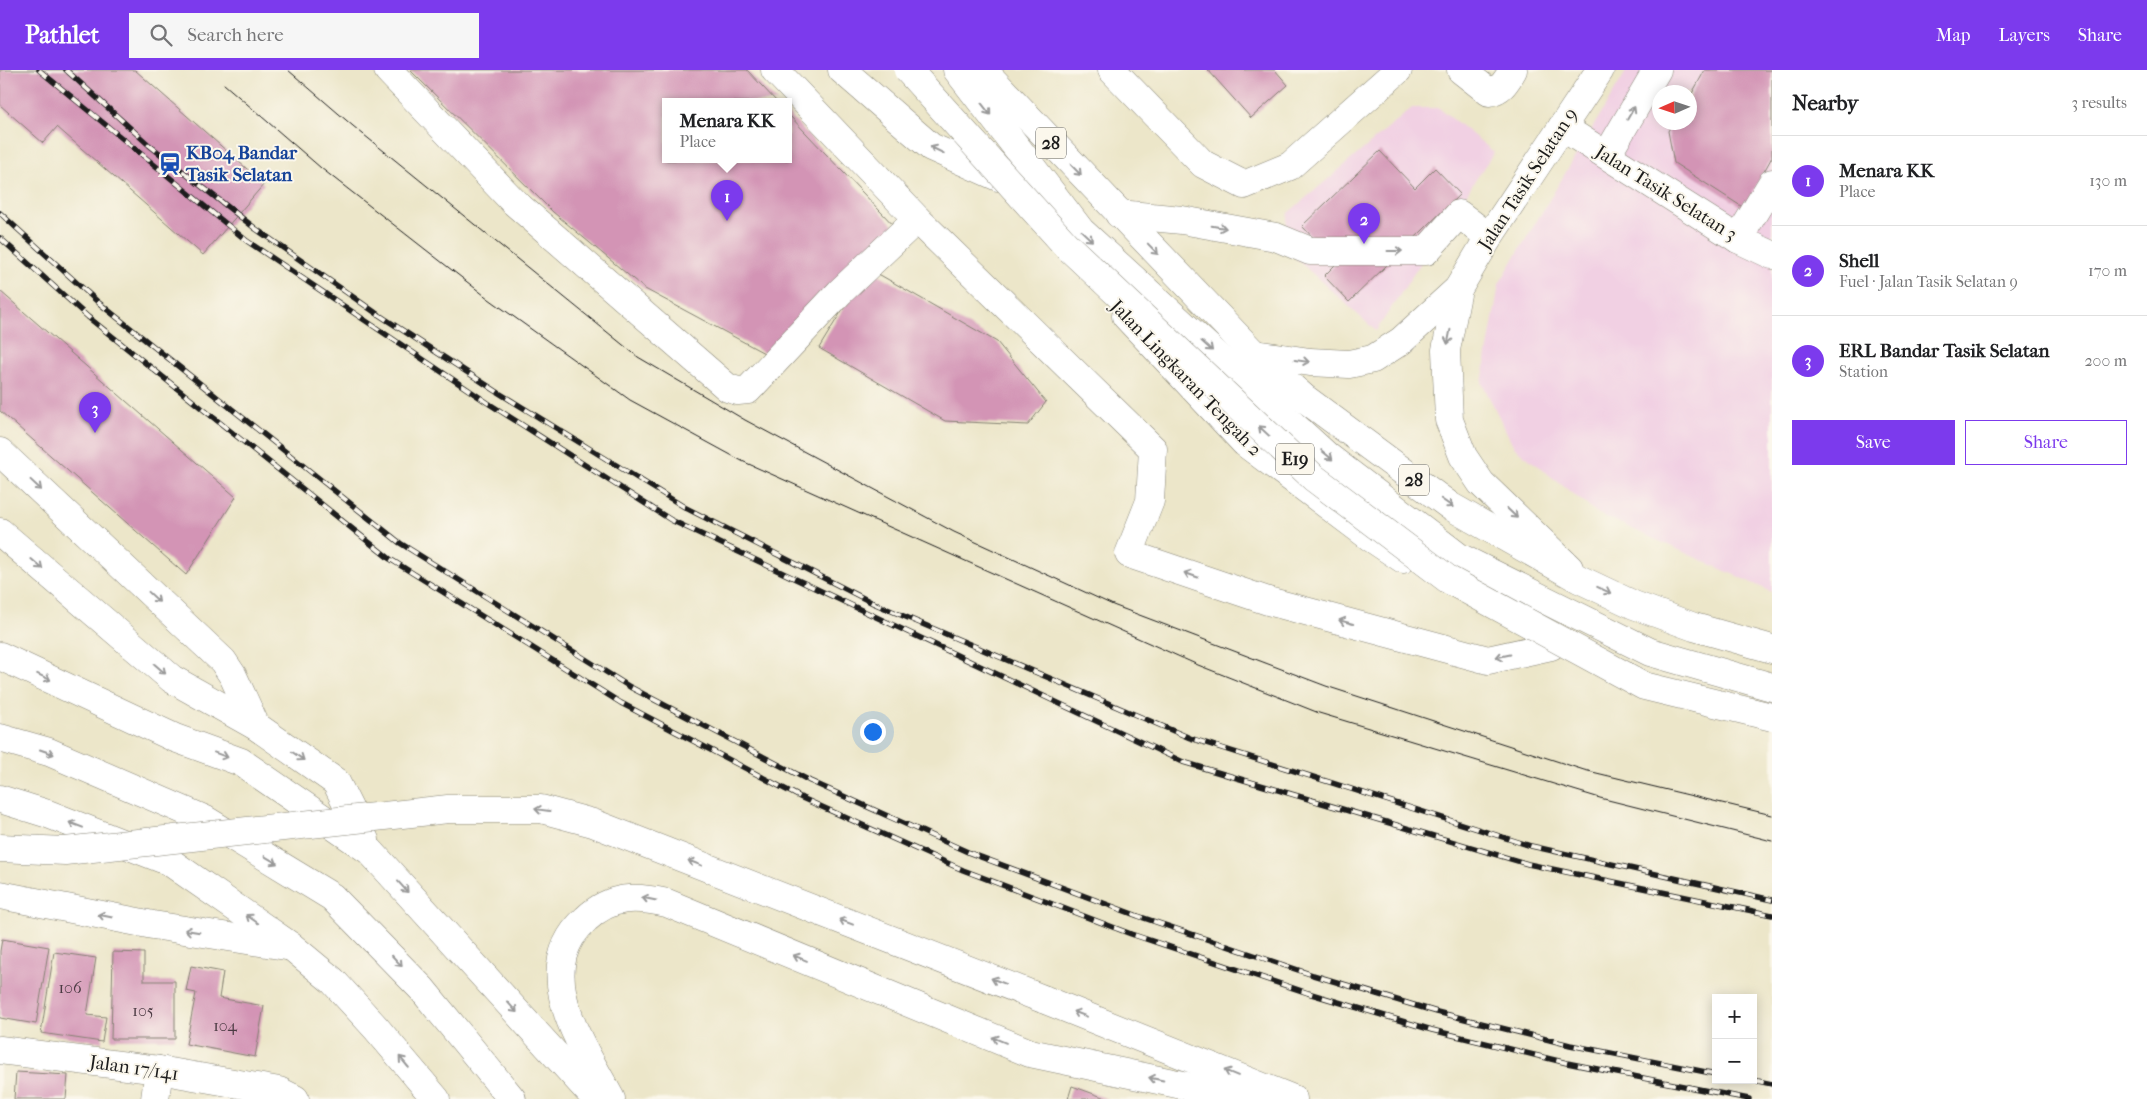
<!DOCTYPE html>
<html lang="en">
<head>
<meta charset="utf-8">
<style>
  body { margin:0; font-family:"IM FELL French Canon",serif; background:#f6f6f6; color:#202124 }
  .controls { position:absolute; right:15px; bottom:15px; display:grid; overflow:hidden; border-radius:0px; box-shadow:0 2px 12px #0003 }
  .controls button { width:45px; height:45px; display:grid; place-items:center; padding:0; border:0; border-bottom:1px solid #e0e0e0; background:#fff; color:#202124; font:25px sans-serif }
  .compass { position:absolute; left:1652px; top:15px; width:45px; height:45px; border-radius:50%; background:#fff; box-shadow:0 2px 12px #0003; rotate:267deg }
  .you { position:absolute; left:872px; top:661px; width:18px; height:18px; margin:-12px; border:4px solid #fff; border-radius:50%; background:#1a73e8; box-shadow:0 0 0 8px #1a73e833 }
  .badge { display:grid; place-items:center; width:32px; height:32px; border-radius:50%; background:#7c3aed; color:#fff; font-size:16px; font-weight:700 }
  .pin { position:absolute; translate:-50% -41px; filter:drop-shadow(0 1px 2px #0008) }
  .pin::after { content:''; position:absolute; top:26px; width:18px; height:15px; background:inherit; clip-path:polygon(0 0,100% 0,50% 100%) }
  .popup { position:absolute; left:662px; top:28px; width:130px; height:65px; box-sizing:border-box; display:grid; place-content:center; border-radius:0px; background:#fff; filter:drop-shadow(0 1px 4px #0005); font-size:16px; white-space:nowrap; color:#757577 }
  .popup b { font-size:19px; color:#202124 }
  .popup::after { content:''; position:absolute; left:50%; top:100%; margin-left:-10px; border:10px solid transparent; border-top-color:#fff }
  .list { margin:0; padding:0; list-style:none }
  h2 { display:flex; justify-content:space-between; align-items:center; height:65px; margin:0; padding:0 20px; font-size:21px }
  h2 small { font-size:16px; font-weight:400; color:#757577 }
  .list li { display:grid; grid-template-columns:32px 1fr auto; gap:15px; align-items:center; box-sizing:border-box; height:90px; padding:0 20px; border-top:1px solid #e0e0e0 }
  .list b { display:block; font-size:19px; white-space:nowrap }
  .list p { margin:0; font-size:16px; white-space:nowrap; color:#757577 }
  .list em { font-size:16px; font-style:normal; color:#757577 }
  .actions { display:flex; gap:10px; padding:15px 20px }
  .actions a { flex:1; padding:11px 0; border:1px solid #7c3aed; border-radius:0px; text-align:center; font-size:18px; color:#7c3aed }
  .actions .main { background:#7c3aed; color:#fff }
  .icon { flex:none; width:28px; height:28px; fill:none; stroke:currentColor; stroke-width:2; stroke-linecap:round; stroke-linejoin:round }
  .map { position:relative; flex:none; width:1772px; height:1029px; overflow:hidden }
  header { display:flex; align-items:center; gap:30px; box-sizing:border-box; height:70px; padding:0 25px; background:#7c3aed; color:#fff }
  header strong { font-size:24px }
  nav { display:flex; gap:28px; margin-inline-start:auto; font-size:18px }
  .search { width:350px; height:45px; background:#f6f6f6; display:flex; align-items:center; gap:12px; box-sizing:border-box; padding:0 18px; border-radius:0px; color:#757577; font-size:19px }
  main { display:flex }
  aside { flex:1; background:#fff }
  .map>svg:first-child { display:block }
</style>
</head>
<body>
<header>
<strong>Pathlet</strong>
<div class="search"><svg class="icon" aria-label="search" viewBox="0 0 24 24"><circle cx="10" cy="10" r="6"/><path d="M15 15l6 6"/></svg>Search here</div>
<nav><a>Map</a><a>Layers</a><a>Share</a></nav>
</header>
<main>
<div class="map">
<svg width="1772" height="1029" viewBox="0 0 1772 1029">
  <rect width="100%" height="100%" fill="#fbf7ec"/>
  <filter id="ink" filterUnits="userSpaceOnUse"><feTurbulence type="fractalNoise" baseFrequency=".02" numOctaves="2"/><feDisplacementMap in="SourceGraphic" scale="10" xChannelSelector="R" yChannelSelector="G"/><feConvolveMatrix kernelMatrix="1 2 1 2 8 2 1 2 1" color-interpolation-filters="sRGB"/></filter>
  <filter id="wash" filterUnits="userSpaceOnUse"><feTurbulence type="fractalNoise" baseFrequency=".0096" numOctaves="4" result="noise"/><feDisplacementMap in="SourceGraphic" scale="20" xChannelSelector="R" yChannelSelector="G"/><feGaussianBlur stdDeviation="1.12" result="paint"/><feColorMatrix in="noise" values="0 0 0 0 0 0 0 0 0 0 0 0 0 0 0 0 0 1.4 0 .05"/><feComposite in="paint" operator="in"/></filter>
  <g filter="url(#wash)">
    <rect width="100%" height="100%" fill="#ece6c9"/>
    <g fill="#f1d0e3" fill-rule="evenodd">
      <path d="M1627,0H1772V522L1597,443L1514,377L1482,313L1499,214ZM1660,22H1690V52H1660Z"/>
      <path d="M1412,38H1439L1494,82L1376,261L1282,176L1288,143Z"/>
    </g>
    <g id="blocks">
      <g fill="#d394b5">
        <path d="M0,0H135L264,114L203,185L57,57L43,73L0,35Z"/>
        <path d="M410,0H747L777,32H666V90H788V44L898,160L766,284L645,219L553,142Z"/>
        <path d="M1208,0H1275L1288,15L1251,48Z"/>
        <path d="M1705,0H1772V87L1744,138L1674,93L1668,61L1673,52H1690V27Z"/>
        <path d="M1380,81L1415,118L1435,98L1460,124L1349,232L1324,206L1337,193L1302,156Z"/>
        <path d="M868,198L997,272L1046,332L1028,355L945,351L819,278Z"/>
        <path d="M0,221L236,427L186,505L0,341Z"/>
        <path d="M2,869L49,877L36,954L0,948V881Z"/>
        <path d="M54,882L96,888L87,945L106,947L102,972L41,963Z"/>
        <path d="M113,882L144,883V911H175V969H111Z"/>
        <path d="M191,896L223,902L219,928L264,936L255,987L186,974L196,923L186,921Z"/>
        <path d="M16,1002L68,1005L66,1029H14Z"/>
        <path d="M1072,1016L1108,1029H1068Z"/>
      </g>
    </g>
  </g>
  <g filter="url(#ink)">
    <use href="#blocks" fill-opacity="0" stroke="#848172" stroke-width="1"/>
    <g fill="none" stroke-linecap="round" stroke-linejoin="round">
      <defs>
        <g id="minor">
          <path d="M388,0L514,132L728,318L738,321L748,320L840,222L917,149"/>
          <path d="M775,0L917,149L1153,379L1150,431L1129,484L1268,531L1488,590L1551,576"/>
          <path d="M1112,0L1203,94L1244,115L1290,96L1398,0"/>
          <path d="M1461,0L1489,22C1502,20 1506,11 1513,0"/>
          <path d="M1562,57L1738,169L1772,185"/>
          <path d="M1607,85L1657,0"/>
          <path d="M1119,144L1182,150L1276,167L1310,181H1426L1459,144L1489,167"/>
          <path d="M1738,169L1772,113"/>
          <path d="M1458,219L1446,280L1449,350L1463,386L1481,413L1569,498"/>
          <path d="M1254,284L1310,292L1349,294L1373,289L1401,271L1458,219L1489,167L1600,0"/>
          <path d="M0,382L223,591L233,606L256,656"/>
          <path d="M0,462L172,609L256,656L336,712L365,770"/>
          <path d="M0,586L175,668L241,692L370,781L596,1029"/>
          <path d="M0,668L49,682L204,749L332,827L422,919L512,1029"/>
          <path d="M0,729L48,744L170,792L292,877L333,911L376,958L436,1029"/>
          <path d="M0,825L153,855L286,876"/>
          <path d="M1043,929L1293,1029"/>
          <path d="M0,980L159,1000L279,1021L295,1029"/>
          <path d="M155,1029L159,1000"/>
          <path d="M611,1029C583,976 528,901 586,849C611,825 636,826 667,833L1030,983L1220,1023L1273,1029"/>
        </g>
        <g id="highway">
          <path d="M842,0L931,77L998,107"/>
          <path d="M957,0L1081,161L1327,386L1459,487L1650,582L1772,617"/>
          <path d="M983,0L1254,284L1304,328L1450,436L1579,509L1634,535L1694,557L1772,579"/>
          <path d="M1126,246L1245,373L1370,467L1403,489"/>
        </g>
      </defs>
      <use href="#minor" stroke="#848172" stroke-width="29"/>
      <use href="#highway" stroke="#848172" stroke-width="29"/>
      <use href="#minor" stroke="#fff" stroke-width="28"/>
      <use href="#highway" stroke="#fff" stroke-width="28"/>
      <g stroke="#1c1c1c" stroke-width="1">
        <path d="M288,0L353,56L638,287L745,350L954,462L1113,535L1326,616L1584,700L1772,745"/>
        <path d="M224,14L321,98L489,229L630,330L742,391L1198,595L1319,643L1600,728L1772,771"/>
      </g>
      <defs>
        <g id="rail">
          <path d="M39,0L247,171L491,335L671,450L1183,692L1528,794L1772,845"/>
          <path d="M66,0L149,75L256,159L376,243L499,323L686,438L873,533L1190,668L1531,776L1772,830"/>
          <path d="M0,143L99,233L400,473L630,617L810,711L970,783L1138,846L1313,905L1437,942L1570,975L1716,1004"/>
          <path d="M0,168L88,247L390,489L621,633L802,728L963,800L1131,864L1308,923L1432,960L1567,993L1749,1029"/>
          <path d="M1753,1010L1772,1014"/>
        </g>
      </defs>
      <use href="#rail" stroke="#1c1c1c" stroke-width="5.5"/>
      <use href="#rail" stroke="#fbf7ec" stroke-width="4" stroke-dasharray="11" stroke-linecap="butt"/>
      <defs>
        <path id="minor-bridge" d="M0,778L65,781L448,739H541L593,753L1043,929"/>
        <path id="highway-bridge" d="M908,0L1065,174L1314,408L1449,510L1644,616L1772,647"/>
      </defs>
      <use href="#minor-bridge" stroke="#848172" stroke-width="29" stroke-linecap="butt"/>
      <use href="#highway-bridge" stroke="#848172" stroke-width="29" stroke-linecap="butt"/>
      <use href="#minor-bridge" stroke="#fff" stroke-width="28"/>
      <use href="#highway-bridge" stroke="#fff" stroke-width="28"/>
    </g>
    <defs><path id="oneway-shaft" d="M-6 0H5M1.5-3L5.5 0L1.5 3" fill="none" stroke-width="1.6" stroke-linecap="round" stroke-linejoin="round" transform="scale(1.25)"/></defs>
    <g stroke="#999">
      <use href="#oneway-shaft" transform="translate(986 39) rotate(52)"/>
      <use href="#oneway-shaft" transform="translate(1631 43) rotate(-60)"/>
      <use href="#oneway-shaft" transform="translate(937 80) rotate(-154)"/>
      <use href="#oneway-shaft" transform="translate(1076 100) rotate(46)"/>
      <use href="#oneway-shaft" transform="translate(1219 157) rotate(10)"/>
      <use href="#oneway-shaft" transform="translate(1087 166) rotate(43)"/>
      <use href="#oneway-shaft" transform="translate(1153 179) rotate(46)"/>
      <use href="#oneway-shaft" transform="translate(1395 181)"/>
      <use href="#oneway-shaft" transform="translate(1449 267) rotate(101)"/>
      <use href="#oneway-shaft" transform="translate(1207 276) rotate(42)"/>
      <use href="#oneway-shaft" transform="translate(1302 291) rotate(8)"/>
      <use href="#oneway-shaft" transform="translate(1264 361) rotate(-137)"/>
      <use href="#oneway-shaft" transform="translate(1327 385) rotate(40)"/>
      <use href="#oneway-shaft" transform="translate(36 415) rotate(43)"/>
      <use href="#oneway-shaft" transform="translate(1447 433) rotate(35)"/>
      <use href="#oneway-shaft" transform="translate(1512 443) rotate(44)"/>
      <use href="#oneway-shaft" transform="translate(37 494) rotate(41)"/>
      <use href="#oneway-shaft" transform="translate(1191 505) rotate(-161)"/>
      <use href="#oneway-shaft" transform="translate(1604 520) rotate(25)"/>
      <use href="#oneway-shaft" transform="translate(154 527) rotate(43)"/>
      <use href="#oneway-shaft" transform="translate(1346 552) rotate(-165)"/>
      <use href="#oneway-shaft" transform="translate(1503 586) rotate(168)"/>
      <use href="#oneway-shaft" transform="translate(160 599) rotate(41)"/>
      <use href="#oneway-shaft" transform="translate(44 607) rotate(25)"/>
      <use href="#oneway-shaft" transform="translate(47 682) rotate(19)"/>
      <use href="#oneway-shaft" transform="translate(221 685) rotate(20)"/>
      <use href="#oneway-shaft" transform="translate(298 686) rotate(35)"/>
      <use href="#oneway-shaft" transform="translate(542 740) rotate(-172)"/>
      <use href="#oneway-shaft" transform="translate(76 755) rotate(-159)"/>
      <use href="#oneway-shaft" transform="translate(271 790) rotate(31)"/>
      <use href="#oneway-shaft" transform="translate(695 793) rotate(-159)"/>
      <use href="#oneway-shaft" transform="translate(403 817) rotate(48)"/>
      <use href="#oneway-shaft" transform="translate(649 829) rotate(-168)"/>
      <use href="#oneway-shaft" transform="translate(105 846) rotate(-169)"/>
      <use href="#oneway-shaft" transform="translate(252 849) rotate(-145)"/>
      <use href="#oneway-shaft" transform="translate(846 852) rotate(-159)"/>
      <use href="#oneway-shaft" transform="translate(192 861) rotate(-171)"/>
      <use href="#oneway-shaft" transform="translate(800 888) rotate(-158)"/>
      <use href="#oneway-shaft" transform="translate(397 891) rotate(47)"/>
      <use href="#oneway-shaft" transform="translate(998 911) rotate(-159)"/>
      <use href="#oneway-shaft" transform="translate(512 937) rotate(48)"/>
      <use href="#oneway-shaft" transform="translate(1080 944) rotate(-159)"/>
      <use href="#oneway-shaft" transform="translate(999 970) rotate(-158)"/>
      <use href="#oneway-shaft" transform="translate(404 992) rotate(-130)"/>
      <use href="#oneway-shaft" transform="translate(1231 1003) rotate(-158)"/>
      <use href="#oneway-shaft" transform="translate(1156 1009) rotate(-168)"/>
    </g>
  </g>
  <defs>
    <symbol id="station-bare" viewBox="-9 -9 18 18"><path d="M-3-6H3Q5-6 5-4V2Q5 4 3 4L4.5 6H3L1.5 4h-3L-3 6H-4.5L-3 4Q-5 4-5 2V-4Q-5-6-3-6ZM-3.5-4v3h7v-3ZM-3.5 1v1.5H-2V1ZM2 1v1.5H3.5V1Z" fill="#1a4fb4" stroke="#fbf7ec" stroke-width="2.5" paint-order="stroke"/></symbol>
  </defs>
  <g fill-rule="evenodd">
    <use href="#station-bare" x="154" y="78" width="32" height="32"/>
  </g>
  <g text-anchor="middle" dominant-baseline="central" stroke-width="4" stroke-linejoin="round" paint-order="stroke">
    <g font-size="16" fill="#4a3a42">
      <text x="70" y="917">106</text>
      <text x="143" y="940">105</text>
      <text x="225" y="955">104</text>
    </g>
    <g fill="#fbf7ec" stroke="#5f5e5a" stroke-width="1">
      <rect x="1036" y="57.5" width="30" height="31" rx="4"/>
      <rect x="1276" y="373.5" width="38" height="31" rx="4"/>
      <rect x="1399" y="394.5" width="30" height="31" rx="4"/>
    </g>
    <g font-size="18" font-weight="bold" fill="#1c1c1c">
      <text x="1051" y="73">28</text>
      <text x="1295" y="389">E19</text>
      <text x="1414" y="410">28</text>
    </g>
    <g font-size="19" font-weight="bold" fill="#164399" stroke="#fbf7ec" text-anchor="start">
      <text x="186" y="83">KB04 Bandar<tspan x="186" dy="22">Tasik Selatan</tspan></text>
    </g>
    <g font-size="19" fill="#1c1c1c" stroke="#fbf7ec">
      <text transform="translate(1528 109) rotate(-57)">Jalan Tasik Selatan 9</text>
      <text transform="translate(1666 123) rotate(32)">Jalan Tasik Selatan 3</text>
      <text transform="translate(1186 308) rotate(46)">Jalan Lingkaran Tengah 2</text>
      <text transform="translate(134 998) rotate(8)">Jalan 17/141</text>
    </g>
  </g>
</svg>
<div class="controls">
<button>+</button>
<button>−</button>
</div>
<svg class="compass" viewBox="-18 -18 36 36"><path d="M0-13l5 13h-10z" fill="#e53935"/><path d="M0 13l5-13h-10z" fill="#757577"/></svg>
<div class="you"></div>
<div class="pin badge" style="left:727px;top:151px">1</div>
<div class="popup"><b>Menara KK</b>Place</div>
<div class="pin badge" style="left:1364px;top:174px">2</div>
<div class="pin badge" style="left:95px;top:363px">3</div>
</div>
<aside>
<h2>Nearby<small>3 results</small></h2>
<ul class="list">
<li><span class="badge">1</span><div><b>Menara KK</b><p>Place</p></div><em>130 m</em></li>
<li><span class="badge">2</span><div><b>Shell</b><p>Fuel · Jalan Tasik Selatan 9</p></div><em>170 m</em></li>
<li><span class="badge">3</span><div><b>ERL Bandar Tasik Selatan</b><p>Station</p></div><em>200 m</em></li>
</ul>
<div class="actions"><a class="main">Save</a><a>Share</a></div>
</aside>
</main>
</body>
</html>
